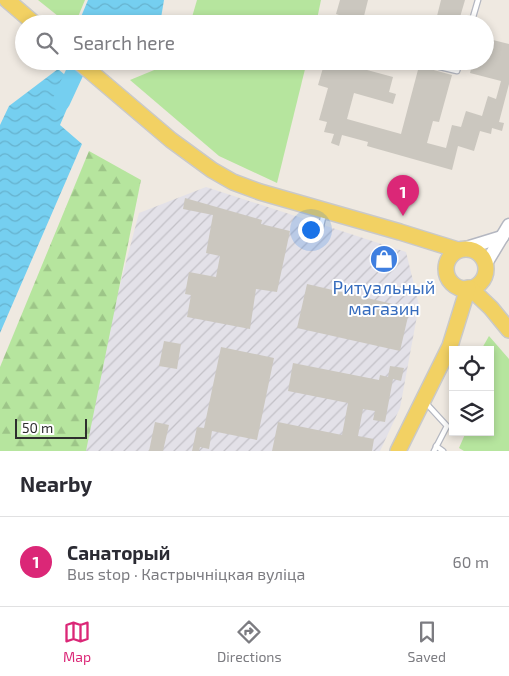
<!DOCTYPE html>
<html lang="en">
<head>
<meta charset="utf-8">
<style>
  body { margin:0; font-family:"Exo 2",sans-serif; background:#f2f2f3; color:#2b2b33 }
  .controls { position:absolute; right:15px; bottom:15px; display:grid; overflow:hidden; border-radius:0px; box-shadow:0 2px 8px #0003 }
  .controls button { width:45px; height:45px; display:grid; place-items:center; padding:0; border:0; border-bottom:1px solid #e1e1e2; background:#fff; color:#2b2b33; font:25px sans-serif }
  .scale { position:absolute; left:15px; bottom:12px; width:72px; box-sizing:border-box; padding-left:5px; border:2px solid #2e2e2e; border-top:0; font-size:14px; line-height:18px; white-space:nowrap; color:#2e2e2e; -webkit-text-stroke:4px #fff; paint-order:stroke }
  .you { position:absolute; left:310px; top:229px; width:18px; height:18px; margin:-12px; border:4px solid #fff; border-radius:50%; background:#1a73e8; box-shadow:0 0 0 8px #1a73e833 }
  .badge { display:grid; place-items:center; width:32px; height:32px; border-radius:50%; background:#db2777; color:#fff; font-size:16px; font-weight:700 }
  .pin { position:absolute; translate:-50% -41px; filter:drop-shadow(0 1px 2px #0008) }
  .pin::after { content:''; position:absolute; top:26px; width:18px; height:15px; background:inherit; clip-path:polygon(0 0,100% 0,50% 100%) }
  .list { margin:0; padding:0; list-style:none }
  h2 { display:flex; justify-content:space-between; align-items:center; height:65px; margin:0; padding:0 20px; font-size:21px }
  h2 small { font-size:16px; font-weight:400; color:#7c7c81 }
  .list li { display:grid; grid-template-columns:32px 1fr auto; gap:15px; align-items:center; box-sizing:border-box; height:90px; padding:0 20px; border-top:1px solid #e1e1e2 }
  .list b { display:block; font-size:19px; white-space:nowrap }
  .list p { margin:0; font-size:16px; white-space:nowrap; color:#7c7c81 }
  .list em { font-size:16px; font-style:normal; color:#7c7c81 }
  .icon { flex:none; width:28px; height:28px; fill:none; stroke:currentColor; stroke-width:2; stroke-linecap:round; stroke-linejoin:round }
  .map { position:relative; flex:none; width:509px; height:451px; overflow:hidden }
  .search { position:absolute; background:#fff; box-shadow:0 2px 8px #0003; left:15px; right:15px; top:15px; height:55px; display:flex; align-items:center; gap:12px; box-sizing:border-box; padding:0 18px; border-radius:28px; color:#7c7c81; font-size:19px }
  .sheet { height:155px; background:#fff }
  nav { display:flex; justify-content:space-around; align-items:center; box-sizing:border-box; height:70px; border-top:1px solid #e1e1e2; background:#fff; font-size:14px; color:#7c7c81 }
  nav a { display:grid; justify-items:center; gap:2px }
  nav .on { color:#db2777 }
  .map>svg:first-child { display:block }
</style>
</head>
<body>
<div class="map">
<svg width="509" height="451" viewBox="0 0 509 451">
  <defs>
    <pattern id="industrial-furrows" width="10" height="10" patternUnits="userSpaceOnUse" patternTransform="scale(1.25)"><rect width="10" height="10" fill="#e3e1e8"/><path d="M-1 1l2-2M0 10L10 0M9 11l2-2" fill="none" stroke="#c3c1c7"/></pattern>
    <pattern id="forest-firs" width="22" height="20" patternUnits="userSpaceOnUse" patternTransform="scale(1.25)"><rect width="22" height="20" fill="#b6e59e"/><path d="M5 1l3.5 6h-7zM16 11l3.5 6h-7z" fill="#9dc588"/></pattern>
    <pattern id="water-waves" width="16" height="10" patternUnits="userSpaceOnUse" patternTransform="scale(1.25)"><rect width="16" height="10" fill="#75cff0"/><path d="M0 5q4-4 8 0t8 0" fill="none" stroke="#66b2ce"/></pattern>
  </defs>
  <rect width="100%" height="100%" fill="#efe9e1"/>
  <path fill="url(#industrial-furrows)" d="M206,187L406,252L419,305L400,408L380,451H76L139,213Z"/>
  <path fill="url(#forest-firs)" d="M89,151L141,180L86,451H0V367Z"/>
  <g fill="#b6e59e">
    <path d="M38,0H85L75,24H68Z"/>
    <path d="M197,0H321L316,24H190Z"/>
    <path d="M176,61H307L277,183L219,156L130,80Z"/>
    <path d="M489,336L509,359V451H464L459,448L466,432H490V350H481Z"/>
  </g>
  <g fill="url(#water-waves)">
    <path d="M88,0H164L160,24H78Z"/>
    <path d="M58,69L77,85L60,125L82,144L0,333V125L9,106Z"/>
  </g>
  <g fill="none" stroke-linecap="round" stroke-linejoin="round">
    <path stroke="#75cff0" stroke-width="18" d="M61,102L80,61"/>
  </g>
  <g fill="#cbc7bf">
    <path d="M340,0H368L362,24H347L348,18L336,14Z"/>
    <path d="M441,0H465L458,24H435Z"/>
    <path d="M485,38L509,44V84L499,122L504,123L502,131L492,128L491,134L480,131L474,151L458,146L452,170L367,146L368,142L342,135L339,146L331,143L334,134L324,132L327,122L319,120L328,88L318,85L325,61H358L356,67L393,77L389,92L396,94L393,104L354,93L347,119L401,134L419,66L452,75L439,122L433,121L427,143L446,148L452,125L461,127L466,111L482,116L488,96L496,99L501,81L470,73L473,61H485Z"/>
    <path d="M185,198L262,220L261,224L290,231L277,292L256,289L250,329L187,317L191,295L185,294L189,272L216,277L220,256L206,253L213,215L183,209Z"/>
    <path d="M379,246L394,250L389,271L373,268Z"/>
    <path d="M307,284L410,308L400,351L297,328Z"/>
    <path d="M164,341L181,344L177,369L159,366Z"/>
    <path d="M221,347L274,358L257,440L212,431L209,449L200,447L199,451H192L197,427L204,428Z"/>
    <path d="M293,363L379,380L380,375L388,377L390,366L404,368L401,381L393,379L385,422L373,420L375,411L363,409L358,436L374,439L372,451H272L278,422L342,435L348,403L288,391Z"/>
    <path d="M155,422L169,425L163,451H149Z"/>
  </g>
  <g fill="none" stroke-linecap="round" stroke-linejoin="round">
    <defs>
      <g id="lane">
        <path d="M471,24L478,0"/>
        <path d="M415,61L457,71L460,61"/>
        <path d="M320,231L324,213"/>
        <path d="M425,402L447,426L434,451"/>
        <path d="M436,446L443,451"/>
      </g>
      <g id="secondary">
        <path d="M463,249L502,237"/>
        <path d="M485,265L509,225"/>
      </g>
      <g id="primary">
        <path d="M7,0L35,24"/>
        <path d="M78,61L171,140L212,170L233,182L260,192L400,232L458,250"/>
        <circle cx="466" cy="269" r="20"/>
        <path d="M470,288L491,308L509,330"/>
        <path d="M398,451L450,346L468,288"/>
      </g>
    </defs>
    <use href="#lane" stroke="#b4b7c1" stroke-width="7"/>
    <use href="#secondary" stroke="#b4b7c1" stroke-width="15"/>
    <use href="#primary" stroke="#c9c9c9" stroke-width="18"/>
    <use href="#lane" stroke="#fff" stroke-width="4.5"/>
    <use href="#secondary" stroke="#fff" stroke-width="12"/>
    <use href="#primary" stroke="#f2d163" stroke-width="15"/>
  </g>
  <defs>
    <symbol id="shop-disc" viewBox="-11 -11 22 22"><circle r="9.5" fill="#3f7fe0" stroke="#fff"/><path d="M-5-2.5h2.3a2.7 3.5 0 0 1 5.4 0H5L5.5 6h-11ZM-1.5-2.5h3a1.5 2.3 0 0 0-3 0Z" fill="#fff"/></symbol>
  </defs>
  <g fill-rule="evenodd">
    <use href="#shop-disc" x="368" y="243" width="32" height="32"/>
  </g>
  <g text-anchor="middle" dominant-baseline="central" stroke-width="4" stroke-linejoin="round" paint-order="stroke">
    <g font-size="18" fill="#366cbe" stroke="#fff">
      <text x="384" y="287">Ритуальный<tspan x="384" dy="21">магазин</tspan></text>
    </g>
  </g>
</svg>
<div class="controls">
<button><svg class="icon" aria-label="locate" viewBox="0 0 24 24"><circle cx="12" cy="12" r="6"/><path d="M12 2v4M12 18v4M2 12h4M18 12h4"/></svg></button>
<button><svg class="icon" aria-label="layers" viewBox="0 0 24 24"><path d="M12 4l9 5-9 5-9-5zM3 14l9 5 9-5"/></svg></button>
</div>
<div class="scale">50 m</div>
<div class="you"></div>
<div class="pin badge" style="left:403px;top:216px">1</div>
<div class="search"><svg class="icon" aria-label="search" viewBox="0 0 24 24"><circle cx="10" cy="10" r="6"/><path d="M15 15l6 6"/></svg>Search here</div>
</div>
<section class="sheet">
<h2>Nearby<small></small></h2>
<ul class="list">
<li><span class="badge">1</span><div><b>Санаторый</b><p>Bus stop · Кастрычніцкая вуліца</p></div><em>60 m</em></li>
</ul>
</section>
<nav>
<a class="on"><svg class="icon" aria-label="map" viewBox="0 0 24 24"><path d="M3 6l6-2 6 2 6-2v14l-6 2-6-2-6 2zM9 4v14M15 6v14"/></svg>Map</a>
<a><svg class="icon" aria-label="directions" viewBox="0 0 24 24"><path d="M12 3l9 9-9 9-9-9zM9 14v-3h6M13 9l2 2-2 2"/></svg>Directions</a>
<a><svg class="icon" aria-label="saved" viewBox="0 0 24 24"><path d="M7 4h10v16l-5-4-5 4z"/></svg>Saved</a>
</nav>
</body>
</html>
